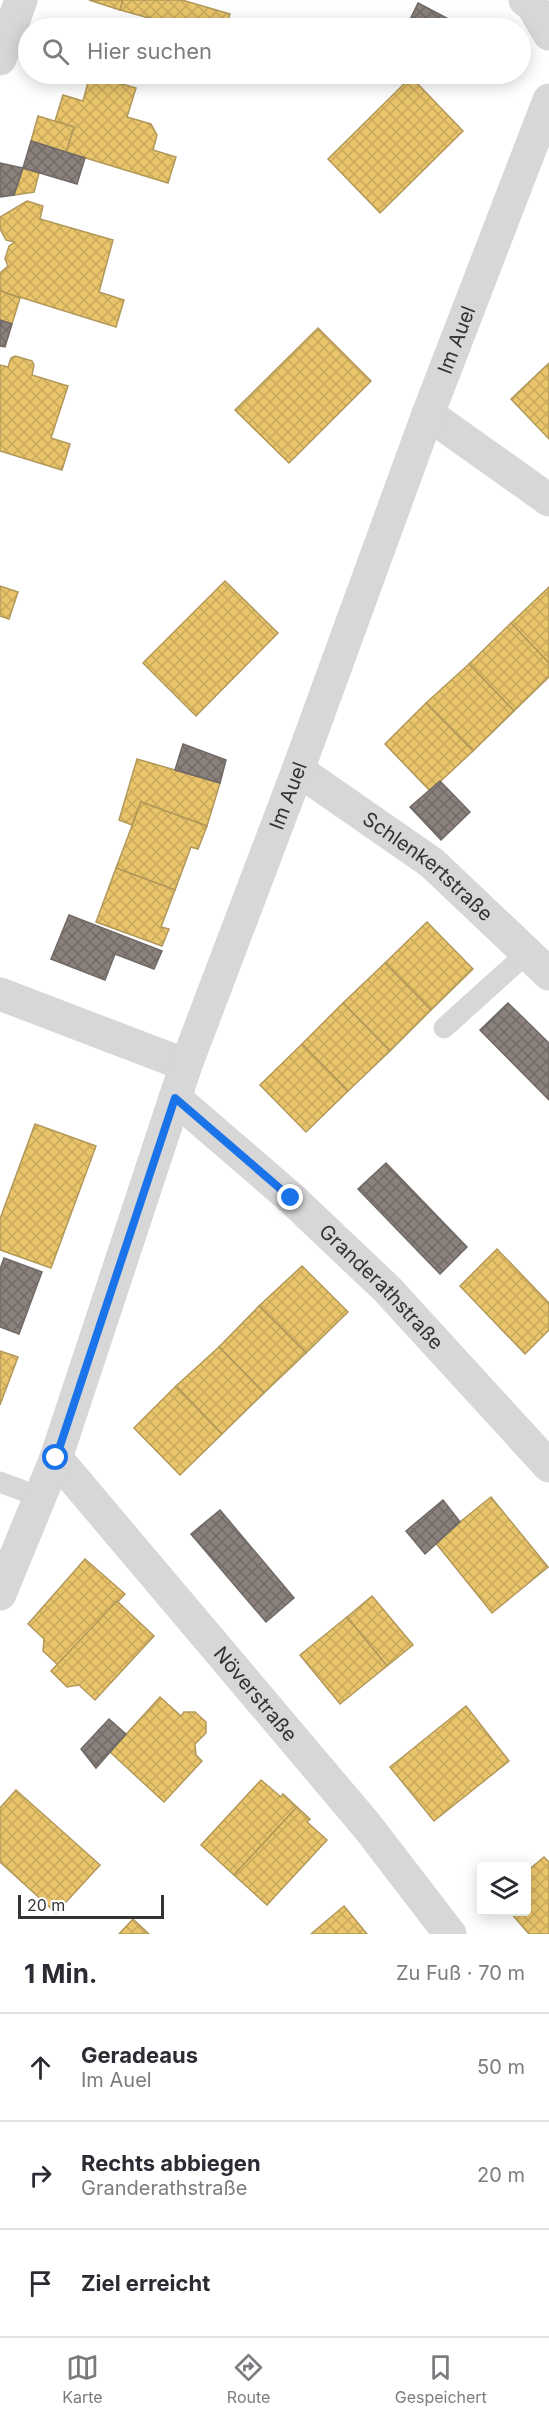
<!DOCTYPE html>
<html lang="de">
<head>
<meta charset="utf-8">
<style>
  body { margin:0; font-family:Inter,sans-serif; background:#f7f7f7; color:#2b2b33 }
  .controls { position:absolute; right:18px; bottom:18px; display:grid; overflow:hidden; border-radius:6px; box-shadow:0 3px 15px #0003 }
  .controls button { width:54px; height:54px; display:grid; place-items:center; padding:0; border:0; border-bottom:2px solid #e1e1e2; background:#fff; color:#2b2b33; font:30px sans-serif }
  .scale { position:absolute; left:18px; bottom:15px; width:146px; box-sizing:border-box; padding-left:6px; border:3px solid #333; border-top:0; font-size:16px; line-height:21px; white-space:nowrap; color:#333; -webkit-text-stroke:4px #fff; paint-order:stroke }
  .stop { position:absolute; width:18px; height:18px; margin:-14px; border:4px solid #1a73e8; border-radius:50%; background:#fff }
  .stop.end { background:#1a73e8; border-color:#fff; box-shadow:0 2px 6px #0008 }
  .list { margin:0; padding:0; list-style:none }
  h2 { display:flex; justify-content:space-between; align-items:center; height:78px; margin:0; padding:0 24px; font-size:26px }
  h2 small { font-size:20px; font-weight:400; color:#7c7c81 }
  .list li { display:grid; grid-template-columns:39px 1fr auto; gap:18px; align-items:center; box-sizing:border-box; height:108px; padding:0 24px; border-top:2px solid #e1e1e2 }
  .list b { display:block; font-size:22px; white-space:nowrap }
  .list p { margin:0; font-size:20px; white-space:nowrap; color:#7c7c81 }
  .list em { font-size:20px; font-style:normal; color:#7c7c81 }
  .icon { flex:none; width:33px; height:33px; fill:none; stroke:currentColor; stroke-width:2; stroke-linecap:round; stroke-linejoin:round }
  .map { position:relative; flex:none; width:549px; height:1934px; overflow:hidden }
  .search { position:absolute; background:#fff; box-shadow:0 3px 15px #0003; left:18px; right:18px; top:18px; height:66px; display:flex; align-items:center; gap:15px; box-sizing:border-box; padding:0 21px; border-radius:33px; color:#7c7c81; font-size:22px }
  .sheet { height:402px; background:#fff }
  nav { display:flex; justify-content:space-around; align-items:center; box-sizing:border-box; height:84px; border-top:2px solid #e1e1e2; background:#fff; font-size:16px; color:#7c7c81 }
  nav a { display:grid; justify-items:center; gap:3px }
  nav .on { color:#7a7a7a }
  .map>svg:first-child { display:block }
</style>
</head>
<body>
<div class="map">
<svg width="549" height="1934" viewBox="0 0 549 1934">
  <defs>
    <pattern id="homes-cross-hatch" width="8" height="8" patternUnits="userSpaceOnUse" patternTransform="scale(1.5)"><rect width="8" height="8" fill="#e9c46a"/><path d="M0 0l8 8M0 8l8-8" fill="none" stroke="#c8a95c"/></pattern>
    <pattern id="industry-cross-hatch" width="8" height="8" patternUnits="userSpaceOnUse" patternTransform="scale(1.5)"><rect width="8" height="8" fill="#8a817c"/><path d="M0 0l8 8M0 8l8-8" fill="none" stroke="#716a66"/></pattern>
  </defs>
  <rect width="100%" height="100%" fill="#fff"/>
  <g fill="url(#homes-cross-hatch)" stroke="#b2985a" stroke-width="1.5">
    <path d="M89,0H123L120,10Z"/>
    <path d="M123,0H182L230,14L225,28H185L120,10Z"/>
    <path d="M90,75L136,88L127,117L151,124L157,135L153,150L176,157L168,183L66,152L74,127L55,121L63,95L83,101Z"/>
    <path d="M411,77L463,131L380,213L328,159Z"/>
    <path d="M38,116L74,127L66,152L31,141Z"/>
    <path d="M23,168L39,173L34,192L14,195Z"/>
    <path d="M27,201L43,206L40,219L113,240L99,292L124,300L116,327L0,291V273L8,266L5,259L9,246L15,242L6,240L0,229V217Z"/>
    <path d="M0,291L20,298L12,324L0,320Z"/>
    <path d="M318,328L371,381L289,463L235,410Z"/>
    <path d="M15,356L32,361L34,365L32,375L68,386L51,438L70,444L62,470L0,451V365L8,367L11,358Z"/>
    <path d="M549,363V439L511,399Z"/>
    <path d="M225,581L278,633L196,716L143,663Z"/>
    <path d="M0,586L18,592L9,619L0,616Z"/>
    <path d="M549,587V663L511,623Z"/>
    <path d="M511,623L549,663V677L514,711L469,664Z"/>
    <path d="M469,664L514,711L473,751L426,703Z"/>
    <path d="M426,703L473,751L430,791L385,744Z"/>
    <path d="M137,759L220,783L207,826L141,802L132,825L119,820Z"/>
    <path d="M141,802L207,826L198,849L191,847L175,890L116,868Z"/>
    <path d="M116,868L175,890L161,927L169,929L162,946L96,922Z"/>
    <path d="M427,922L473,969L431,1010L385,963Z"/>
    <path d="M385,963L431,1010L390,1051L343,1003Z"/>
    <path d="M343,1003L390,1051L348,1091L302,1044Z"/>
    <path d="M302,1044L348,1091L306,1132L260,1085Z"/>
    <path d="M35,1124L96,1146L51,1268L0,1250V1219Z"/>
    <path d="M497,1249L549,1303V1330L525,1354L460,1286Z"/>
    <path d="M302,1266L348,1312L306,1353L259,1306Z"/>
    <path d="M259,1306L306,1353L264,1393L219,1347Z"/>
    <path d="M219,1347L264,1393L222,1434L176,1386Z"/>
    <path d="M0,1351L18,1357L0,1405Z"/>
    <path d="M176,1386L222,1434L180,1475L134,1428Z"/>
    <path d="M491,1497L548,1567L492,1613L435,1542Z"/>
    <path d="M85,1559L125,1594L58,1665L43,1651L44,1639L28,1624Z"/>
    <path d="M372,1596L413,1645L387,1666L347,1617Z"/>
    <path d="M117,1601L154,1636L95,1700L79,1685L67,1687L51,1671Z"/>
    <path d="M347,1617L387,1666L340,1704L300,1655Z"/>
    <path d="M160,1697L181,1716L184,1712H195L206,1722V1733L195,1744L196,1755L202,1761L164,1802L110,1752Z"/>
    <path d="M466,1706L509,1761L434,1821L390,1767Z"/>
    <path d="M261,1780L281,1797L283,1794L297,1807L234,1875L201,1845Z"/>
    <path d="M16,1790L100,1865L56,1913L0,1862V1808Z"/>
    <path d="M297,1807L310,1819L307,1822L327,1840L267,1905L234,1875Z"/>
    <path d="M544,1857L549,1862V1934H529L510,1912H526V1872Z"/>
    <path d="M344,1906L367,1934H311Z"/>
    <path d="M133,1919L149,1934H119Z"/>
  </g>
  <g fill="url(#industry-cross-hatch)" stroke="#706a66" stroke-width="1.5">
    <path d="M418,3L462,26L461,28H406Z"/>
    <path d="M31,141L85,158L77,184L23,168Z"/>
    <path d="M0,163L23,168L14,195L0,197Z"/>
    <path d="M0,320L12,324L5,347L0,346Z"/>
    <path d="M183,744L226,760L220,783L175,770Z"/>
    <path d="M440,781L470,812L441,840L410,807Z"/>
    <path d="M69,915L162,951L154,969L115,954L105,980L51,959Z"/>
    <path d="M508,1003L549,1043V1100L480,1030Z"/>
    <path d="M386,1163L467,1247L440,1274L358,1189Z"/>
    <path d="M4,1258L42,1272L19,1334L0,1327V1269Z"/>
    <path d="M443,1500L460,1522L425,1554L406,1531Z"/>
    <path d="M220,1510L294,1598L266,1622L191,1534Z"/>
    <path d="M109,1719L126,1734L96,1768L81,1749Z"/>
  </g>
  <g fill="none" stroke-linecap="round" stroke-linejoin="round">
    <g stroke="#d7d7d7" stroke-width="21">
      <path d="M444,1028L527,953"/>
      <path d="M0,1482L40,1497"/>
    </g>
    <g stroke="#d7d7d7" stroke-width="33">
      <path d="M525,0L532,5L549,34"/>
      <path d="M0,59L21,0"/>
      <path d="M428,414L549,500"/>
      <path id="s1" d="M298,770L432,863L549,974"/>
      <path d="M0,994L186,1065"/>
      <path id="s2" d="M175,1098L291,1198L387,1289L549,1466"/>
      <path id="s3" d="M56,1458L367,1826L450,1934"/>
      <path id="s4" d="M0,1594L56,1458L186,1065L298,770L428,414L549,100"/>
    </g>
  </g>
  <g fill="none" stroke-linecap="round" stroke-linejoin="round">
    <path stroke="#1a73e8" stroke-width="8" d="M56,1458L175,1098L291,1198"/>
  </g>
  <g text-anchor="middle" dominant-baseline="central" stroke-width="6" stroke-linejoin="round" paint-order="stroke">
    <g font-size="20" fill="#333" stroke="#fff">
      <text stroke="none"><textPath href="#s4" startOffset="1335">Im Auel</textPath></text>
      <text stroke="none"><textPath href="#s4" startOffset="849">Im Auel</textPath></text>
      <text stroke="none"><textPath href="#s1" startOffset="162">Schlenkertstraße</textPath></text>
      <text stroke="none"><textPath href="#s2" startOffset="280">Granderathstraße</textPath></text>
      <text stroke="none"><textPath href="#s3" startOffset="309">Növerstraße</textPath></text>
    </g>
  </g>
</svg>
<div class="controls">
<button><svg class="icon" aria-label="layers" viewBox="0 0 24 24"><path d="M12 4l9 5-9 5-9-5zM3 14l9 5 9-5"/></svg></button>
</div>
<div class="scale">20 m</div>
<div class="stop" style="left:56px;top:1458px"></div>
<div class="stop end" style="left:291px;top:1198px"></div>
<div class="search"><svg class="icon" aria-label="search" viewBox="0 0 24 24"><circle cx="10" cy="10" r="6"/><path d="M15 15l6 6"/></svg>Hier suchen</div>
</div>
<section class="sheet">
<h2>1 Min.<small>Zu Fuß · 70 m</small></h2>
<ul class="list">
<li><svg class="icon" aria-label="ahead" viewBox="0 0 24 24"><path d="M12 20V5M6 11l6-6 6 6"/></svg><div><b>Geradeaus</b><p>Im Auel</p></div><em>50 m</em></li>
<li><svg class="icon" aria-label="right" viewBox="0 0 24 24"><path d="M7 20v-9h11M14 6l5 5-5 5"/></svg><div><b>Rechts abbiegen</b><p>Granderathstraße</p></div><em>20 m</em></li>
<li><svg class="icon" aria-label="arrive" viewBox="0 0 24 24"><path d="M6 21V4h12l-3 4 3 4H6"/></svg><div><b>Ziel erreicht</b></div></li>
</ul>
</section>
<nav>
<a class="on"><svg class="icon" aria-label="map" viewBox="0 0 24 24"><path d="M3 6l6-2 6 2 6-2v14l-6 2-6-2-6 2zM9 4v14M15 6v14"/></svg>Karte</a>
<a><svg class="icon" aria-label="directions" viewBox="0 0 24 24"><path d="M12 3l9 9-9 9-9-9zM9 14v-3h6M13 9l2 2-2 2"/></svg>Route</a>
<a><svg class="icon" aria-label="saved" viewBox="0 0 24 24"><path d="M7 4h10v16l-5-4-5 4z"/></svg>Gespeichert</a>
</nav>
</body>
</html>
